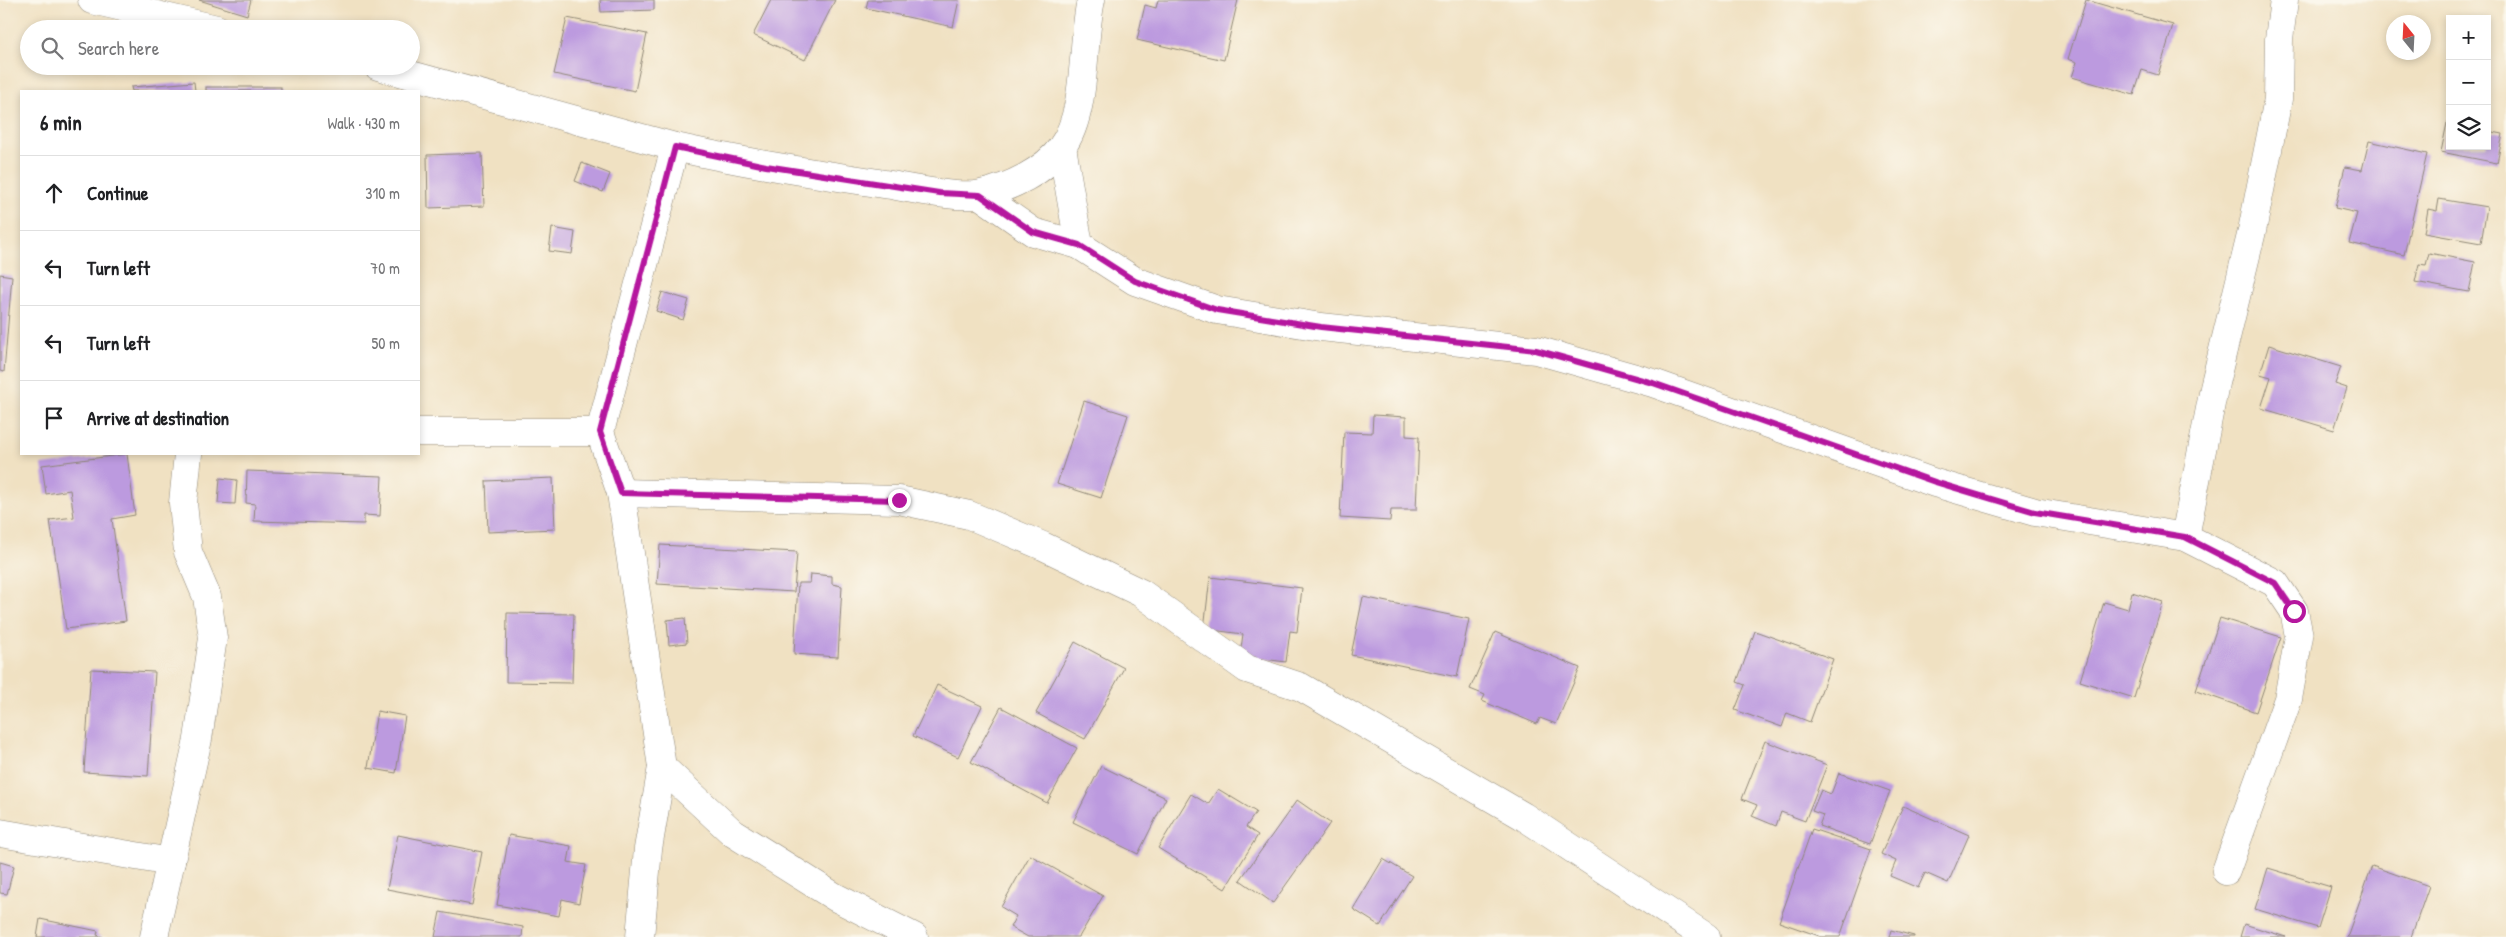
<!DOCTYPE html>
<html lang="en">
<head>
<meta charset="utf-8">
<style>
  body { margin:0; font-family:"Patrick Hand",sans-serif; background:#f2f2f2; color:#202124 }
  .controls { position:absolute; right:15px; top:15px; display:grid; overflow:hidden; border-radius:0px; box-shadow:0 2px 8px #0003 }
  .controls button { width:45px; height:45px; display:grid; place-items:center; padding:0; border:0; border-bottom:1px solid #e0e0e0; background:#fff; color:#202124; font:25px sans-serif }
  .compass { position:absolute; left:2386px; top:15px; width:45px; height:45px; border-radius:50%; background:#fff; box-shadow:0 2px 8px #0003; rotate:342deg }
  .stop { position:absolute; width:15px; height:15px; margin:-11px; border:4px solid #b5179e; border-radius:50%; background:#fff }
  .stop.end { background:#b5179e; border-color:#fff; box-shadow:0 1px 5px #0008 }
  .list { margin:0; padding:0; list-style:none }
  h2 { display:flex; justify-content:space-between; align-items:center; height:65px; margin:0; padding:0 20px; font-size:21px }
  h2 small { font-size:16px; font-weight:400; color:#757577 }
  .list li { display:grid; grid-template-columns:32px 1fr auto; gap:15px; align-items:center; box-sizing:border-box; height:75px; padding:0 20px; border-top:1px solid #e0e0e0 }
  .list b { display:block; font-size:19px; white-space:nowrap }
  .list em { font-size:16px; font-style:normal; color:#757577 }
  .icon { flex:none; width:28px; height:28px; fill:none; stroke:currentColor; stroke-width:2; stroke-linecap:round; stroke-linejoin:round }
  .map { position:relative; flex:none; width:2506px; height:937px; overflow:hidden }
  .search { position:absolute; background:#fff; box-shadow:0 2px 8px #0003; left:20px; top:20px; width:400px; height:55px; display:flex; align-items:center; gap:12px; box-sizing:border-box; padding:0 18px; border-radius:28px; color:#757577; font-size:19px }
  .panel { position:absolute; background:#fff; box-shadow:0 2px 8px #0003; left:20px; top:90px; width:400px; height:365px; border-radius:0px }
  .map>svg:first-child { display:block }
</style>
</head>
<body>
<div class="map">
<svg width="2506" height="937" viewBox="0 0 2506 937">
  <rect width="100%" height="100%" fill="#fbf7ec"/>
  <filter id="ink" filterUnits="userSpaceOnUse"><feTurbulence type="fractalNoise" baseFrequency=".02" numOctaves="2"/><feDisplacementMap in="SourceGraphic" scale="10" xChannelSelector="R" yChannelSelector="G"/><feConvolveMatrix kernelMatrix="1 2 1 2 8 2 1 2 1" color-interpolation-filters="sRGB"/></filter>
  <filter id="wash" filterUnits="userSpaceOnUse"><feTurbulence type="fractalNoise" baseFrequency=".0096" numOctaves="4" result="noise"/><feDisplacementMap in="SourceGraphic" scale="20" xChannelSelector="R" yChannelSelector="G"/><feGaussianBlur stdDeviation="1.12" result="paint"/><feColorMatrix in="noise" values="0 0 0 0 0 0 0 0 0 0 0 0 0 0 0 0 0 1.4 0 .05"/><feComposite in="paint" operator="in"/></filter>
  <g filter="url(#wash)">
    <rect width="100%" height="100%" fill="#f0e1c2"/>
    <g id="blocks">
      <g fill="#bc9adf">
        <path d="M199,0H251L247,15Z"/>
        <path d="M600,0H654V10L601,12Z"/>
        <path d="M771,0H835L805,60L753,35Z"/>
        <path d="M868,0H959L953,27L866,8Z"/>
        <path d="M1158,0H1238L1224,60L1137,40L1145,5L1156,8Z"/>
        <path d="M2086,0L2173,25L2158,75L2142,70L2134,95L2072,77L2077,62L2068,59Z"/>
        <path d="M567,18L647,34L635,91L554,74Z"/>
        <path d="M194,82L195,91H132L131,87Z"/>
        <rect x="206" y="87" width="75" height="4"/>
        <path d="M2447,123H2450V146H2487V131L2503,134L2497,163L2441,152Z"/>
        <path d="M2369,141L2427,154L2404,255L2349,243L2357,213L2335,208L2345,167L2362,170Z"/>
        <path d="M482,153L484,206L428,208L427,155Z"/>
        <path d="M582,163L610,174L603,192L575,181Z"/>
        <path d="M2439,199L2487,207L2481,243L2424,233L2428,209L2437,211Z"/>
        <path d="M552,228L575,232L572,254L549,251Z"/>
        <path d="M2429,253L2475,262L2469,292L2415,282L2419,264L2426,265Z"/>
        <path d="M0,274L12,276L4,372L0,371Z"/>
        <path d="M662,292L689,300L683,320L656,311Z"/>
        <path d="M2269,345L2341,367L2335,384L2347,388L2334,430L2261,408L2271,377L2260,374Z"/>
        <path d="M1084,401L1128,415L1101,498L1057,484Z"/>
        <path d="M1373,415L1406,417V436L1419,437L1416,510H1391L1390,521L1340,518L1344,432L1372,433Z"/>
        <path d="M127,454L135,515L112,519L126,621L66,629L50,520L74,517L70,490L46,494L42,465Z"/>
        <path d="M247,471L382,476L380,516L364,515V524L254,521L255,504L246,503Z"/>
        <path d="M220,478L237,480L235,504L218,503Z"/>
        <path d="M553,478L555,529L488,532L486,481Z"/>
        <path d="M660,545L797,552L794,592L657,584Z"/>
        <path d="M811,574L832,576V584L842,586L838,657L794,654L798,583H810Z"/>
        <path d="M1210,577L1302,588L1297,632L1290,631L1286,662L1240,656L1243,634L1204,629Z"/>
        <path d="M2132,592L2163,602L2134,698L2080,681L2104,602L2128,609Z"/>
        <path d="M1363,597L1469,619L1457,677L1351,655Z"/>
        <path d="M507,613L574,614L572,683L506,682Z"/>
        <path d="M685,618L687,643L669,645L667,620Z"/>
        <path d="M2220,618L2281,637L2256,712L2196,691Z"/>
        <path d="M1755,631L1833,659L1810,722L1787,713L1782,727L1735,710L1745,685L1737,682Z"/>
        <path d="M1495,632L1580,668L1556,724L1540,718L1537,724L1482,701L1485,695L1470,689Z"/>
        <path d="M1075,642L1124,668L1085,739L1036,713Z"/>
        <path d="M91,669L155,672L148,776L84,772Z"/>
        <path d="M937,685L982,706L958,757L913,736Z"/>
        <path d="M1001,707L1077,748L1047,803L971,762Z"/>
        <path d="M377,711L405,716L396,773L368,768Z"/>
        <path d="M1765,741L1827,765L1805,821L1781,812L1776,826L1752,816L1757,805L1742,799Z"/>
        <path d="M1101,766L1166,798L1138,854L1073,822Z"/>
        <path d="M1839,773L1890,791L1870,844L1819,826L1823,815L1812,811L1821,790L1831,794Z"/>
        <path d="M1218,789L1256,812L1246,827L1258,835L1225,889L1158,848L1191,794L1208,804Z"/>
        <path d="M1297,800L1330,823L1273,903L1240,880Z"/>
        <path d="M1903,806L1969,835L1948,883L1925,873L1918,888L1890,876L1896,861L1881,854Z"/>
        <path d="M1812,829L1871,849L1840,937H1822L1779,922Z"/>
        <path d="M398,835L482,852L472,905L387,889Z"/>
        <path d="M509,835L571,846L568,862L586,865L579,903L562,899L559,916L497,905Z"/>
        <path d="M1030,855L1103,896L1079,937H1028L1010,927L1016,916L1001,907Z"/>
        <path d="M1383,859L1412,876L1380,926L1353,909Z"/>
        <path d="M0,862L14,866L7,894L0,893Z"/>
        <path d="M2372,866L2429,886L2411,937H2347Z"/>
        <path d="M2268,868L2331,887L2318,928L2255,909Z"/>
        <path d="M440,912L523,927L522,937H435Z"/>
        <path d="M40,919L98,931L97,935L103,937H37Z"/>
        <path d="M2244,924L2286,937H2240Z"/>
        <path d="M1891,930L1914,936V937H1889Z"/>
      </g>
    </g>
  </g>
  <g filter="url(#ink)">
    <use href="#blocks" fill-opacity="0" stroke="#8e8676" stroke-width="1"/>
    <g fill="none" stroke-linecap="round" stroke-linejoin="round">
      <defs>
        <g id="minor">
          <path d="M92,0L217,29"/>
          <path d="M378,66L675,147"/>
          <path d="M1062,147L1079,245L1135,281L1217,310L1321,327L1536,350L1653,383L1935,483L2035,512L2185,537L2275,583L2294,611L2299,636L2288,699L2226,871"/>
          <path d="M980,195L1033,232L1079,245"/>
          <path d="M419,432H600"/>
          <path d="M621,493L899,500L969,515L1043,546L1141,593L1247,669L1301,687L1523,816L1706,937"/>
          <path d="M2185,537L2215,383L2252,231L2278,99L2279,39L2284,0"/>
          <path d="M662,767L733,833L835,897L914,937"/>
          <path d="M0,833L171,862"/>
          <path d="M154,937L198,739L213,638L207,597L188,552L183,503L188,454"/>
          <path d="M640,937L648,849L662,767L621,493L600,432L675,147C746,163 819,174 891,185C913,189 961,199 981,194C1009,188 1045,171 1062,147C1088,111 1081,44 1091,0"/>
        </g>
      </defs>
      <use href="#minor" stroke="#8e8676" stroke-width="29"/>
      <use href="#minor" stroke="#fff" stroke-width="28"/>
    </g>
  </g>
  <g fill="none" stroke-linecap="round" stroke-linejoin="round" filter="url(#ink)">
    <path stroke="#b5179e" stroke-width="6" d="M899,500L621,493L600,432L675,147L766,166L939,193L980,195L1033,232L1079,245L1135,281L1217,310L1321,327L1536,350L1653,383L1935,482L2035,512L2185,537L2275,583L2294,611"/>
  </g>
</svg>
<div class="controls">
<button>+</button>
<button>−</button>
<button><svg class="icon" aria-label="layers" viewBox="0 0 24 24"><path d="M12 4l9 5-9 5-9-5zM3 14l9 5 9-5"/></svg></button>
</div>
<svg class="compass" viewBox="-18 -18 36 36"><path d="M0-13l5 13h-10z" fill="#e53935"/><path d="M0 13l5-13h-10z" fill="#757577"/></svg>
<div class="stop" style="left:2294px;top:611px"></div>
<div class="stop end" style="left:899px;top:500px"></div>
<div class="search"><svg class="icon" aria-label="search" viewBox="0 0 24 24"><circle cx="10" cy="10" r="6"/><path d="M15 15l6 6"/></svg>Search here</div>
<section class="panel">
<h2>6 min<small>Walk · 430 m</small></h2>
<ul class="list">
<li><svg class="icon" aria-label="ahead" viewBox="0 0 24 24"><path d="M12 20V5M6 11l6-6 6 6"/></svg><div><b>Continue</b></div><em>310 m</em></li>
<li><svg class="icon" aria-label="left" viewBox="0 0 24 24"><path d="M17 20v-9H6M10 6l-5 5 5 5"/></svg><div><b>Turn left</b></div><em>70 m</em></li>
<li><svg class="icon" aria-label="left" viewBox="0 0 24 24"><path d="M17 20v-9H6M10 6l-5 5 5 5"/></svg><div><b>Turn left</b></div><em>50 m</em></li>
<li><svg class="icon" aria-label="arrive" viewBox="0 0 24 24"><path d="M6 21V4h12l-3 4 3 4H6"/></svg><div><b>Arrive at destination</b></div></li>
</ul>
</section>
</div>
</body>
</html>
